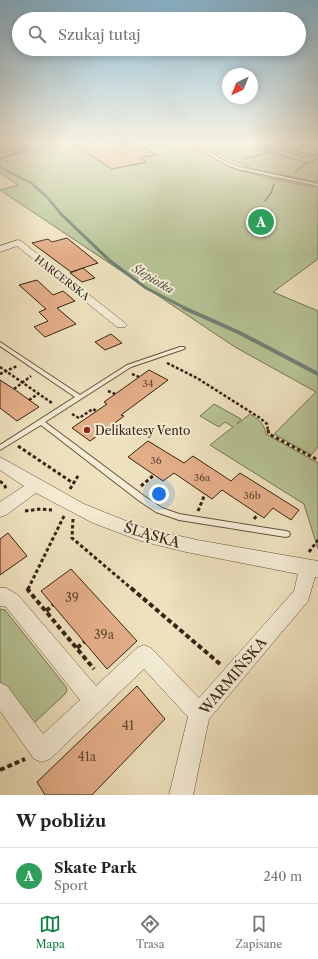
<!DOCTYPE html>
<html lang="pl">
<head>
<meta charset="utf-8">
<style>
  body { margin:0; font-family:"Libre Caslon Text",serif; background:#f2f2f2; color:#222 }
  .compass { position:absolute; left:222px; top:68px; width:36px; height:36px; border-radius:50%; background:#fff; box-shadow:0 2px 10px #0003; rotate:223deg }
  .you { position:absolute; left:159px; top:494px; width:14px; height:14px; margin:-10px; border:3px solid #fff; border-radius:50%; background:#1a73e8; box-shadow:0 0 0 6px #1a73e833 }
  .badge { display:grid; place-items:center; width:26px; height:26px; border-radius:50%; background:#0b8043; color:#fff; font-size:13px; font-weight:700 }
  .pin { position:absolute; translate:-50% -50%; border:2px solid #fff; box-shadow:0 1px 4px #0006 }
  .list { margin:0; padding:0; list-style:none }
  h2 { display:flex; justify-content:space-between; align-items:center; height:52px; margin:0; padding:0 16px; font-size:17px }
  h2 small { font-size:13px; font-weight:400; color:#767676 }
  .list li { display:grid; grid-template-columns:26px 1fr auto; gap:12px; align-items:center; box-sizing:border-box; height:56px; padding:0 16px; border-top:1px solid #e0e0e0 }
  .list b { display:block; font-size:15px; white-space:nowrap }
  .list p { margin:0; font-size:13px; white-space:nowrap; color:#767676 }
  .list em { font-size:13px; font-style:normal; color:#767676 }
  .icon { flex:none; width:22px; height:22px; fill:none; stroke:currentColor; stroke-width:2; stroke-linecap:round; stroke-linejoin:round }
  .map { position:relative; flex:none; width:318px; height:795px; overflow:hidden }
  .search { position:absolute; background:#fff; box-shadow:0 2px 10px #0003; left:12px; right:12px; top:12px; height:44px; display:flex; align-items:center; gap:10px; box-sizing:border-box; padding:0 14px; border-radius:22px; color:#767676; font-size:15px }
  .sheet { height:108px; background:#fff }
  nav { display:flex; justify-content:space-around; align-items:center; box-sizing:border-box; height:56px; border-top:1px solid #e0e0e0; background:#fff; font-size:11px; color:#767676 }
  nav a { display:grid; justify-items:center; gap:2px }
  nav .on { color:#0b8043 }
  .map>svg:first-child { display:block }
</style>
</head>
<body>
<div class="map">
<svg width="318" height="795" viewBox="0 0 318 795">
  <rect width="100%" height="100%" fill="#eee1be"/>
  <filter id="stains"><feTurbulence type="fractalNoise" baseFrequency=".005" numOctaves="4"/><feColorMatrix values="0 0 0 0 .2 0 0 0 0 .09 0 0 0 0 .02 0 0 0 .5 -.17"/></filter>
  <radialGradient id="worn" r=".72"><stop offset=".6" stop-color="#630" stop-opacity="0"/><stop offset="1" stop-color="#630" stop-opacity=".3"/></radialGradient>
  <g fill="#b6c394" stroke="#767454">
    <path d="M0,143H186L234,169L274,179L318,188V259L273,292L318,311V447L311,455L274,434L316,392L235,347L0,190L18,185L0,173V159L36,149L0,157Z"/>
    <path d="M199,143H318V182L257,170L231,160Z"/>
    <path d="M214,404L241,419L237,424L250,414C259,420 264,423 266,434L318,463V549L304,504L210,445L233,427L225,422L219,427L200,416Z"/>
    <path d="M0,609L5,610L66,687L67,691L65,694L34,723L0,684Z"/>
  </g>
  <path fill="#99bdb5" stroke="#728075" d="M0,143H28L22,147L1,154Z"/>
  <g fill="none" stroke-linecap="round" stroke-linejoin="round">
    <path stroke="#728075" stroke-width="2.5" d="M0,167L31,183L46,196L62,215"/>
    <path stroke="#728075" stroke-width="3" d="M61,214L109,260L146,288L187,309"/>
    <path stroke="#728075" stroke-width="4" d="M184,308L240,333L318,374"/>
  </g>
  <g fill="#e4ae89" stroke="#372414">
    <path d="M95,143H136L156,155L140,158L147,162L112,169L76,146Z"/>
    <path d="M67,238L98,263L71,272L32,243L48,239L52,242Z"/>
    <path d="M83,268L95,278L82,282L70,273Z"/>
    <path d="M37,280L53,295L63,291L75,301L57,308L76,324L45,337L34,327L48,321L39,312L46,309L19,285Z"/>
    <path d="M111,334L122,343L105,350L95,342Z"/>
    <path d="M149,370L168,380L121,415L124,416L103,432L90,441L72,428L107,404L104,402Z"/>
    <path d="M0,380L14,389L39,407L17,421L0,408Z"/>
    <path d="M148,441L184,463L193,456L231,481L240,473L299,510L291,520L273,508L264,518L222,490L212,499L174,473L163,481L128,457Z"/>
    <path d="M8,533L27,556L0,575V539Z"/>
    <path d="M71,569L137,641L107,669L41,591Z"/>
    <path d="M137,686L165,719L92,795H45L37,782Z"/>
  </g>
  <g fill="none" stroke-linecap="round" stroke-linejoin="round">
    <defs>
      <g id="lane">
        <path d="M189,143H192L229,163L240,167L318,184V186L238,169L227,165Z"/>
        <path d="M0,342L80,395L127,365L180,347H184L185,348L184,349L131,367L45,422L144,496L162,508L179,514L286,531L289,532L290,534L289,536L286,537L179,520L156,512L138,500L41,425L0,450V445L75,397L0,346Z"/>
      </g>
      <g id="street">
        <path d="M18,240L21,241L125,323L127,325L125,327H117L17,246L0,252V246Z"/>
        <path d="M0,457L84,504L141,527L197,540L318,561V577H315L308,601L209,719L193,795H169L188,717L144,669L50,759L42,762L34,759L0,711V683L7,686L43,734L80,700L6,607L0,606V588H6L18,595L96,686L137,648L144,645L151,648L199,698L294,591L298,574L186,552L141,541L93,523L36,493L6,515L0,517V502L24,486L0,470Z"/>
      </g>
    </defs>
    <use href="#lane" stroke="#65533e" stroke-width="2"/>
    <use href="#street" stroke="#65533e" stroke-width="1"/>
    <g stroke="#372414" stroke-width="1.5" stroke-dasharray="1.5 1" stroke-linecap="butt">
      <path d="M141,143L148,147"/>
      <path d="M296,143L306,146"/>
      <path d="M304,143L318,147"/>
      <path d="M288,144L301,148"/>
      <path d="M271,147L308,158L313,156L276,145"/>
      <path d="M141,149L172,143"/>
      <path d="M37,150L44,148L42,143"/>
      <path d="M263,150L255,147L268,143"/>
      <path d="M297,150L310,145V143"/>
      <path d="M271,152L263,150L281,143"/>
      <path d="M15,153L27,148L31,144"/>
      <path d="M309,153L318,150"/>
      <path d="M313,156L318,154"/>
      <path d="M0,158L33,150"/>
      <path d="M1,158L8,163"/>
      <path d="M244,159L271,152L307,163L318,159"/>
      <path d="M295,172L306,164"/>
      <path d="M265,201L271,193L274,184"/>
    </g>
    <g stroke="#372414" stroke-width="2.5" stroke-dasharray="3 2" stroke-linecap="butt">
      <path d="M167,363L197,378L260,418L267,424L268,431"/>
      <path d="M0,367L52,403"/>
      <path d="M0,374L17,366"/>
      <path d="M132,374L139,377"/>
      <path d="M14,389L31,376"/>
      <path d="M108,391L115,394"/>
      <path d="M29,400L38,394"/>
      <path d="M72,414L79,418L93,409L96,411"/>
    </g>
    <g stroke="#372414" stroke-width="3" stroke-dasharray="3.5 2.5" stroke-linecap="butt">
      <path d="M268,430L269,434L318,460"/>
      <path d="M18,446L73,483"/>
      <path d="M0,481L5,486L6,490"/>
      <path d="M141,486L154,475"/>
      <path d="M70,489L78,476"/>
      <path d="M25,511L41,509L52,510"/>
      <path d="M198,511L205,494"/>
      <path d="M73,519L72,538L132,589"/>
      <path d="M254,519L258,514"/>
      <path d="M309,552L318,540"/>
      <path d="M28,589L64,516"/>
    </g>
    <g stroke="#372414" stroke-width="4" stroke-dasharray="5 3" stroke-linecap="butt">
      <path d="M29,588L28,590L94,669"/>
      <path d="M131,588L220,664"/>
      <path d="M46,611L53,605"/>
      <path d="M77,648L84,642"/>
      <path d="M0,770L25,759"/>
    </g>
    <use href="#lane" fill="#f4ecd5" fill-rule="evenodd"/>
    <use href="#street" fill="#f4ecd5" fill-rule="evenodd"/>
  </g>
  <linearGradient id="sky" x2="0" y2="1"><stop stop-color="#88b8d4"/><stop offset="0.56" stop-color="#f7f2e2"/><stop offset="1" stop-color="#f7f2e2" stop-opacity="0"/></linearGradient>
  <rect width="318" height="254" fill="url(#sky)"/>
  <circle fill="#8f2418" stroke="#f4ecd5" stroke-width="1.5" cx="87" cy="430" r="4"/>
  <g text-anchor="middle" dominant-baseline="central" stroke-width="4" stroke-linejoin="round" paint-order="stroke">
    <g font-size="10" fill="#372414" stroke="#f4ecd5">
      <text transform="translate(62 278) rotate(38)">HARCERSKA</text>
    </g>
    <g font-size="10" fill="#624631">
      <text x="148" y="383">34</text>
      <text x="156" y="460">36</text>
      <text x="202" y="477">36a</text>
      <text x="252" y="495">36b</text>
    </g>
    <g font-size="11" font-style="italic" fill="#545244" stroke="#f4ecd5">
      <text transform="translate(153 279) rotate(31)">Ślepiotka</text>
    </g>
    <g font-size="12" fill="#372414" stroke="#f4ecd5" text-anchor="start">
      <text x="95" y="430">Delikatesy Vento</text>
    </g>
    <g font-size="12" fill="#624631">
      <text x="72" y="597">39</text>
      <text x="104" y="634">39a</text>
      <text x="128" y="725">41</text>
      <text x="87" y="756">41a</text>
    </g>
    <g font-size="14" fill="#372414" stroke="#f4ecd5">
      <text transform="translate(152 535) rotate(16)">ŚLĄSKA</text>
      <text transform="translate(233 676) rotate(-50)">WARMIŃSKA</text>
    </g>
  </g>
  <rect width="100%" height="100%" filter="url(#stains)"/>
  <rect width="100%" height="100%" fill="url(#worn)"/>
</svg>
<svg class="compass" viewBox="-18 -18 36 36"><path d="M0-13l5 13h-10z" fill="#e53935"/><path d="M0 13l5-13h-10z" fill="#767676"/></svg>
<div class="you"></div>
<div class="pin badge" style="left:261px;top:222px;background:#2e9e5b">A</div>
<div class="search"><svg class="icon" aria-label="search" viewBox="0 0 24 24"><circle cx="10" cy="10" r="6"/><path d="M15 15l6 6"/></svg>Szukaj tutaj</div>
</div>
<section class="sheet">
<h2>W pobliżu<small></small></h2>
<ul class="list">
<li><span class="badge" style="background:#2e9e5b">A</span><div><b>Skate Park</b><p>Sport</p></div><em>240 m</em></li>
</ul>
</section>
<nav>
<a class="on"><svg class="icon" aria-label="map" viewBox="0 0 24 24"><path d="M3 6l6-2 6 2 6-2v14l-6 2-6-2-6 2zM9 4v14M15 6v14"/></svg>Mapa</a>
<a><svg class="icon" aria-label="directions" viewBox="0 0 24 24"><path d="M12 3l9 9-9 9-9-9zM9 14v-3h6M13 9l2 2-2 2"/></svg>Trasa</a>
<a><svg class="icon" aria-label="saved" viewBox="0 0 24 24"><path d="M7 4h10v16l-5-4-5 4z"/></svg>Zapisane</a>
</nav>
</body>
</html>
